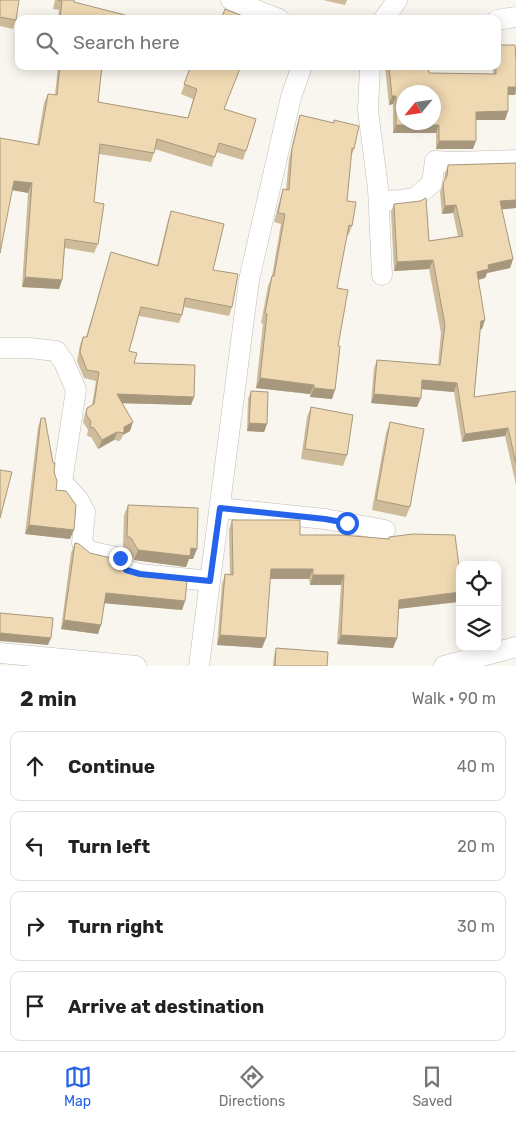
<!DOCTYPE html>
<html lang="en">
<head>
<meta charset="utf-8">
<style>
  body { margin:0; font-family:Rubik,sans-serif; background:#f6f6f6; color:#222 }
  .controls { position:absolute; right:15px; bottom:15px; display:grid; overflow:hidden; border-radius:10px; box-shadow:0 2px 12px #0003 }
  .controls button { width:45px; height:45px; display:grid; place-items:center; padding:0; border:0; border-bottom:1px solid #e0e0e0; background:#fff; color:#222; font:25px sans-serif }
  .compass { position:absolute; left:396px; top:85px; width:45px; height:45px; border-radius:50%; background:#fff; box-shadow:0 2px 12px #0003; rotate:241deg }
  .stop { position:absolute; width:15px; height:15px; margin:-11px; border:4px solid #2563eb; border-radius:50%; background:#fff }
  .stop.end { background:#2563eb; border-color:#fff; box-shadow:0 1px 5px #0008 }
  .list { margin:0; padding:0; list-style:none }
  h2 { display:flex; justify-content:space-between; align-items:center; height:65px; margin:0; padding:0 20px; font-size:21px }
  h2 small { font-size:16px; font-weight:400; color:#767676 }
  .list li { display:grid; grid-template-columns:32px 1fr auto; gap:15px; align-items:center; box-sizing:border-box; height:70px; margin:0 10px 10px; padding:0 10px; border:1px solid #e0e0e0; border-radius:10px }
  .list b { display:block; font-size:19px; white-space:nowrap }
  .list em { font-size:16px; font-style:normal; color:#767676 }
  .icon { flex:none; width:28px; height:28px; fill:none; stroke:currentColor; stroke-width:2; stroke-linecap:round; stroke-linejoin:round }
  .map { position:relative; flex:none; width:516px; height:666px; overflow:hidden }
  .search { position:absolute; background:#fff; box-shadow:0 2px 12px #0003; left:15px; right:15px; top:15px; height:55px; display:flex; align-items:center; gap:12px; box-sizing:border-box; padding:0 18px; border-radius:10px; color:#767676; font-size:19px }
  .sheet { height:385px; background:#fff }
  nav { display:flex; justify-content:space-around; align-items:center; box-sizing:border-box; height:70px; border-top:1px solid #e0e0e0; background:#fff; font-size:14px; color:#767676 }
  nav a { display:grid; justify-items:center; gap:2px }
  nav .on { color:#2563eb }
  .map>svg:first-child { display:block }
</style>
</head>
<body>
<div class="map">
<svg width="516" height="666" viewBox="0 0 516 666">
  <rect width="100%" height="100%" fill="#f9f5ef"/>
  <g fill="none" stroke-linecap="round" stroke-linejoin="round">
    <defs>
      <g id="street">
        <path d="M231,0L279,19"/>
        <path d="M384,19L397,0"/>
        <path d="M497,20L516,17"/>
        <path d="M370,66L368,111L378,188L382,275"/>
        <path d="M379,201L401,200L415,198L432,183L435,161L453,162L516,160"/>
        <path d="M0,348H29L56,351L64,362L76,390L62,482L78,499L85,512L82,543L89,551L120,558L126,570L140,574L210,581"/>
        <path d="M220,508L325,519L385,530"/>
        <path d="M0,653L136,666"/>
        <path d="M199,666L249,280L291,97L302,66"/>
        <path d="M444,666L516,647"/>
      </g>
    </defs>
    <use href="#street" stroke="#bfbcb6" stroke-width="21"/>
    <use href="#street" stroke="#fff" stroke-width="20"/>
  </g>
  <g fill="#cebb99">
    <path d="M0,0L16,20L13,29L0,26Z"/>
    <path d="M55,0H74V2L124,19H58L59,10L53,9Z"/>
    <path d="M323,0H347L345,5Z"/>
    <path d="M516,61V93L515,95H508V111L505,120H476L473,149H436V133H393V104L389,105L385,66H428L429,73L493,74V66H497Z"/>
    <path d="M58,66H102L98,102L188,118L193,99L181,94L191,66L225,109L246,151L243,160L216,152L212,167L155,149L151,162L99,154L94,202L98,244L94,253L65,248L62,280L59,289L22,287L28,193L0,138L37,145L44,103L48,94L55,95Z"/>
    <path d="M300,115L354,149L351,157L347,201L352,226L348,236L347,235L337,288L338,346L332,399L310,397V394L256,388L263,324L261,323L268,286L272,276L281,224L274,222L280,199L283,189L286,190L289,159L297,125Z"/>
    <path d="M516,163V208L501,209L513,259L510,268L487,273L485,278L478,280L482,329H480L474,397L516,391V485L505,436L462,442L454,392L421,389L417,407L371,403L374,368L377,360L438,365L441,333L429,269L394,271L391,212L394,204L429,241L458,236L453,213L442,214L440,192L444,181L445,173L448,165Z"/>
    <path d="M171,211L213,270L232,307L229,316L184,307L182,315L179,323L139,316L129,351L134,363L194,397L191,405L122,403L130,431L123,435L120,441L114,440L98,449L91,437L87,436L88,430L83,422L84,417L87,408L92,405L96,381L84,378L77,361L80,345L83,337H86L111,252L157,265L168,220Z"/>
    <path d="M251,391L267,424L264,432L247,431L248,399Z"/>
    <path d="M311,407L347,455L343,466L301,459L307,417Z"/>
    <path d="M41,418L54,472L56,490L70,539L25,534L38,427Z"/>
    <path d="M390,422L410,507L406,517L372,510L386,433Z"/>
    <path d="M128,505L193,559H189L186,567L134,560L128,549L123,547L124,515Z"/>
    <path d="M232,520L300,535L388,539L389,537L458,602L399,609L397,638L393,648L337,644L341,585H310L309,579H270L266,638L262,648L217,645L222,584L225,574L230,575L229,530Z"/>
    <path d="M75,543L90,553L185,601L182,610L104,603L98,634L61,629L71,553Z"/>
    <path d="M276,648L327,666H273L274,656Z"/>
  </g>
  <g fill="#a7987d">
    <path d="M508,87H516L515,95H505Z"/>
    <path d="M392,96H396L393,104L389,105Z"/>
    <path d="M508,111L505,120H473L476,112Z"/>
    <path d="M396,125H439L436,133H393Z"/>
    <path d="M439,141H476L473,149H436Z"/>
    <path d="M14,181L32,183L28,193L11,190Z"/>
    <path d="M516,200V208L496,210L500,201Z"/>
    <path d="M456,205L453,213L442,214L445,206Z"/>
    <path d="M513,259L510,268L487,273L485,278L473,281L477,272L488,265Z"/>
    <path d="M433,260L429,269L394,271L397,262Z"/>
    <path d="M25,277L62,280L59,289L22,287Z"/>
    <path d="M485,320L482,329L478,330L481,321Z"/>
    <path d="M260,378L314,385L310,394L256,388Z"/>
    <path d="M422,380L457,383L454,392L419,389Z"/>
    <path d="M314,388L335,390L332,399L310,397Z"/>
    <path d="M117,394L194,397L191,405L114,403Z"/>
    <path d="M374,394L421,398L417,407L371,403Z"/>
    <path d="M133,422L130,431L123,435L124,427Z"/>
    <path d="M249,423L267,424L264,432L247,431Z"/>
    <path d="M508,428L505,436L462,442L465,434Z"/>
    <path d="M117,432L114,440L98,449L102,440Z"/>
    <path d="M29,525L74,530L70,539L25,534Z"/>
    <path d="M191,548L197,549L193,559H189L186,567L134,560L138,550Z"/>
    <path d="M271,569H313L309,579H268Z"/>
    <path d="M313,575H344L341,585H310Z"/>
    <path d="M460,592V598L458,602L396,609L399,600Z"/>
    <path d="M106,593L185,601L182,610L102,603Z"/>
    <path d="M64,620L101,625L98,634L61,629Z"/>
    <path d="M0,633L51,638L48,645L0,641Z"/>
    <path d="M220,635L266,638L262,648L217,645Z"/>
    <path d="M341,635L397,638L393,648L337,644Z"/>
  </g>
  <g fill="#efd9b2" stroke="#a7987d" fill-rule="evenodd">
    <path d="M0,0H19L16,20L0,17Z"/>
    <path d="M58,0H74V2L125,15L124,19H60L62,1Z"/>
    <path d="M225,9L250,19H221Z"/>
    <path d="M497,45H515L516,61V87H508V111L476,112V141H439V125H396V96H392L389,66H428L429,73L496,74V66H497ZM404,92H434V122H404Z"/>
    <path d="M60,66H102L98,102L188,118L197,89L184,84L191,66H241L224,109L256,119L246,151L219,143L215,157L157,139L154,153L100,144L94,202L104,204L98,244L65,239L62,280L25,277L32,183L14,181L0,253V138L39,145L48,94L57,95Z"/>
    <path d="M300,115L334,123V120L359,126L354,149L352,148L347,201L356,202L352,226L349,225L337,288L348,290L338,346H340L335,390L314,388V385L260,378L267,314L265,313L272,276H274L285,214L278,213L283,189L289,190L292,149Z"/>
    <path d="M516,163V200L500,201L513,259L488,265L489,269L477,272L485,320L481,321L474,397L516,391V463L508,428L465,434L457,383L422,380L421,398L374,394L377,360L440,365L445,325L433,260L397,262L394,204L420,201L426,198L429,241L463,236L456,205L445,206L443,183L447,176L448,165Z"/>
    <path d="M171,211L224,224L213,270L238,274L232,307L185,298L182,315L141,307L129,351L137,353L134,363L195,365L194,397L117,394L133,422L124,427V433L117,432L102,440L94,428L90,427L91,422L86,414L87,408L94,404L99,372L87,370L80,352L83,337H87L111,252L158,266Z"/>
    <path d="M251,391L268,392L267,424L249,423Z"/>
    <path d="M311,407L353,415L347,455L305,449Z"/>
    <path d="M41,418H45L53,463H55L54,472L57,481L56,490L66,491L76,505L74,530L29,525Z"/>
    <path d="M390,422L424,429L410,507L376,500Z"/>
    <path d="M0,470L12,472L0,518Z"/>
    <path d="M128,505L198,508L197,549L191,548L190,556L138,550L131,538L127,536Z"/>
    <path d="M232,520H300V535H342L389,539V537L413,534L455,535L460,575V592L399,600L397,638L341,635L344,575H313V569H271L266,638L220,635L225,574L233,575Z"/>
    <path d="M75,543L79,544L90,553L115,559L122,569L126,572L142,576L187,581L185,601L106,593L101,625L64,620Z"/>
    <path d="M0,613L53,618L51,638L0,633Z"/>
    <path d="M276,648L328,652L327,666H275Z"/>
  </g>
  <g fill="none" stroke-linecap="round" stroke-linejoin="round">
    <path stroke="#2563eb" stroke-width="6" d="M120,558L126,570L140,574L210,581L220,508L325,519L347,523"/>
  </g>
</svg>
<div class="controls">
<button><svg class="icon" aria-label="locate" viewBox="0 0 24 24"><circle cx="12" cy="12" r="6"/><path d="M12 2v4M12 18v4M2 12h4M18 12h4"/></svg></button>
<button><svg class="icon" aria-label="layers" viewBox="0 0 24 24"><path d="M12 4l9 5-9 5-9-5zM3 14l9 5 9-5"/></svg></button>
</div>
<svg class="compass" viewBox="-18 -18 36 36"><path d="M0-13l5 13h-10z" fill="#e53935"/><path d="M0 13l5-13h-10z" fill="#767676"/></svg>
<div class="stop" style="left:347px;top:523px"></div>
<div class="stop end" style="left:120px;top:558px"></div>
<div class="search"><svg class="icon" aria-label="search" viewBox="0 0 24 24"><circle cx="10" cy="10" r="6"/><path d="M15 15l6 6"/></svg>Search here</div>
</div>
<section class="sheet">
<h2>2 min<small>Walk · 90 m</small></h2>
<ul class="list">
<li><svg class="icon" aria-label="ahead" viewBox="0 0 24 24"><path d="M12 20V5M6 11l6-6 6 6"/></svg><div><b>Continue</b></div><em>40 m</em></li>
<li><svg class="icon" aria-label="left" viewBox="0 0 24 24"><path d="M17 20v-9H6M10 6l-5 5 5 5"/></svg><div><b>Turn left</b></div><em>20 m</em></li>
<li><svg class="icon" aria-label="right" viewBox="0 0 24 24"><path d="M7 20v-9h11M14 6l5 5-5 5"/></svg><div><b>Turn right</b></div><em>30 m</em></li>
<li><svg class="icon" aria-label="arrive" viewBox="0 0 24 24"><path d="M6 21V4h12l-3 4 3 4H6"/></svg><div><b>Arrive at destination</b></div></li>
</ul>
</section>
<nav>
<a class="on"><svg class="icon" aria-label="map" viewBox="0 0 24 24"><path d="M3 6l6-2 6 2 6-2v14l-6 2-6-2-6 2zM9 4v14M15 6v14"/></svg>Map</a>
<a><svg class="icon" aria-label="directions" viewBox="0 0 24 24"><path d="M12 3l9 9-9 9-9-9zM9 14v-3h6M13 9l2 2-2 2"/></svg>Directions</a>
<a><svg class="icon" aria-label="saved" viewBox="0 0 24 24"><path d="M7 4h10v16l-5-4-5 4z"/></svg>Saved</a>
</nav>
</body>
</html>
